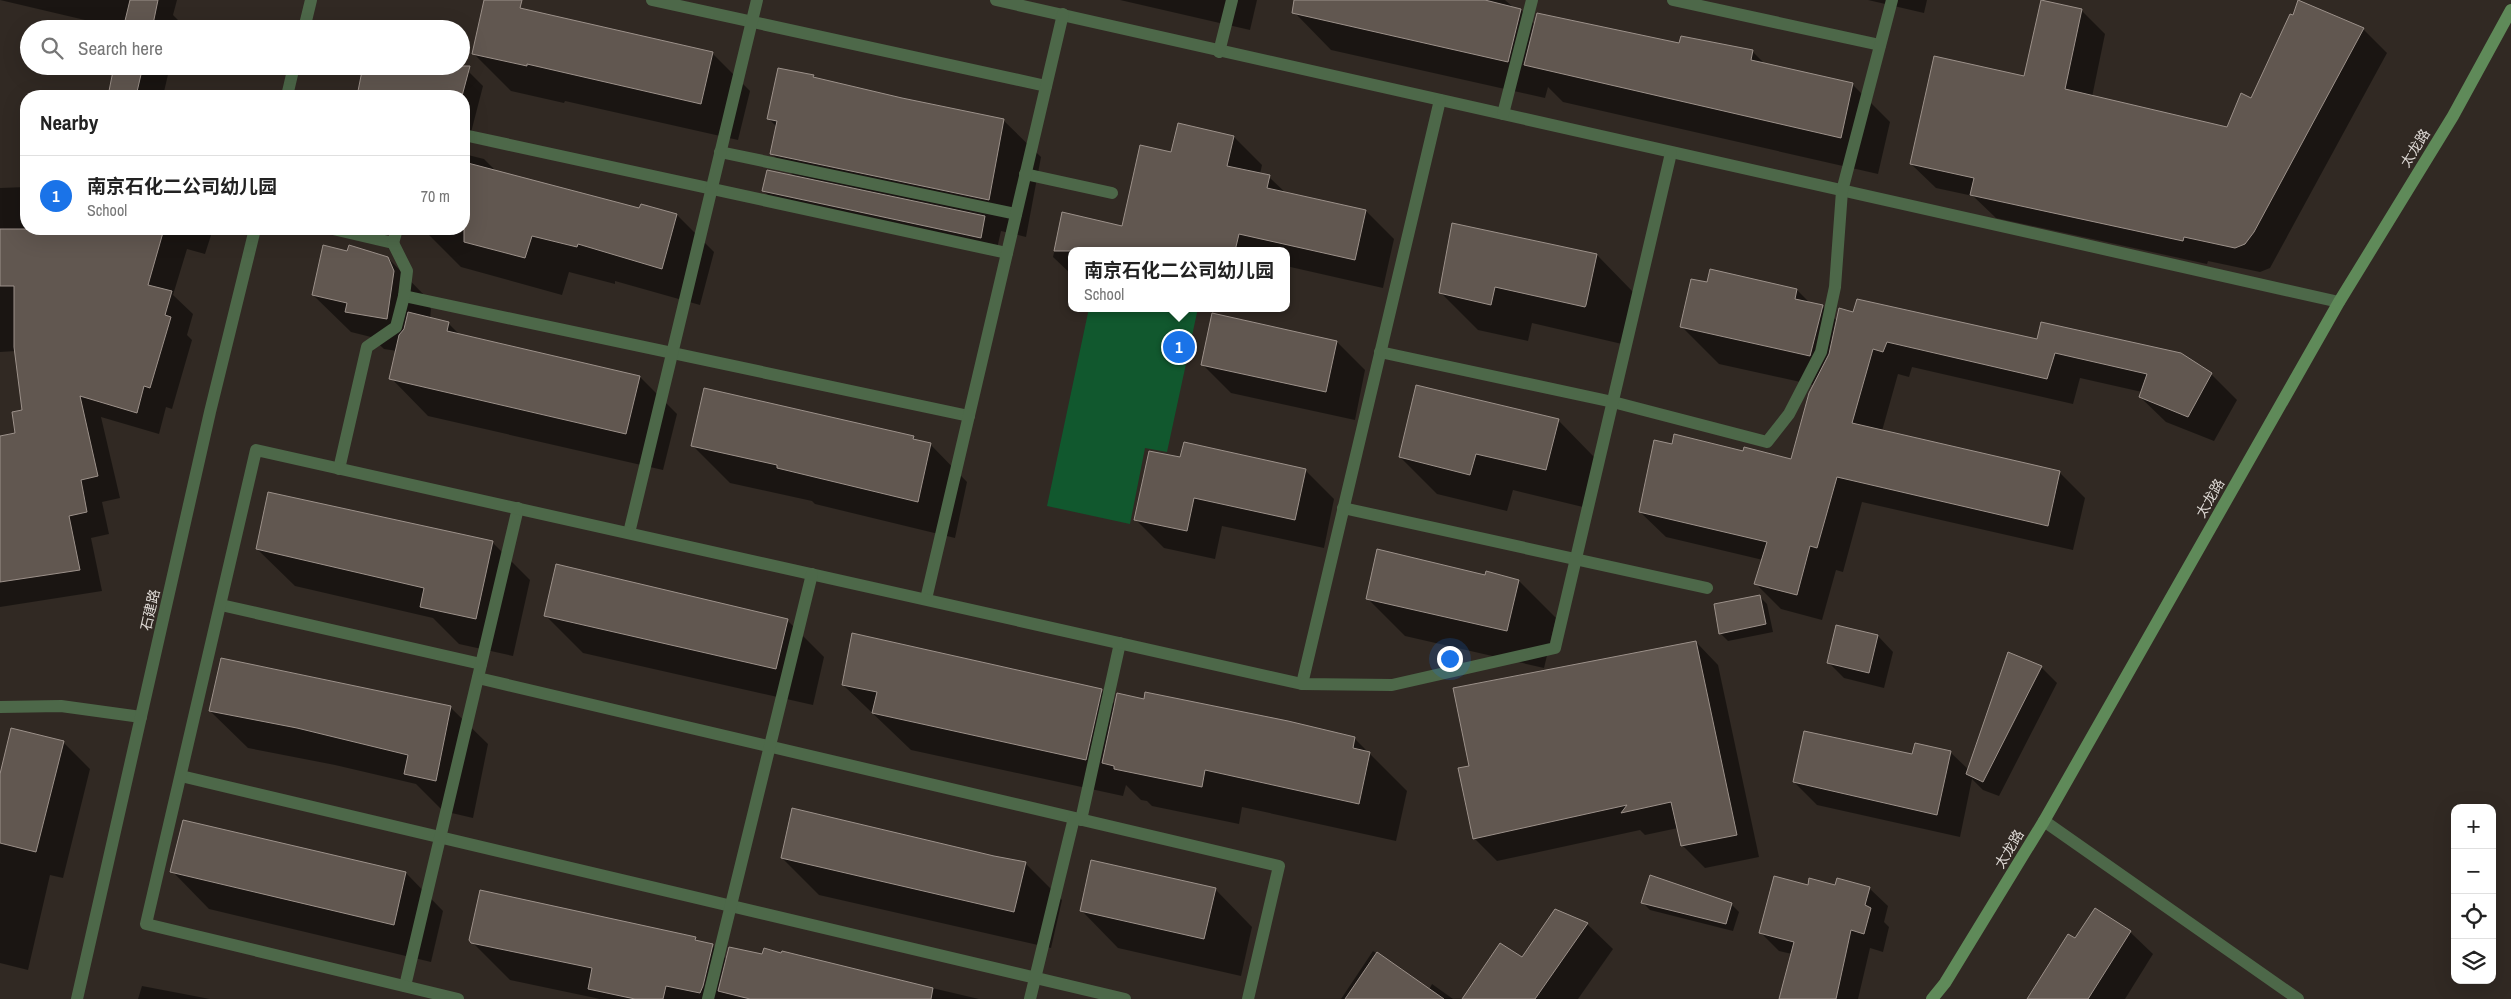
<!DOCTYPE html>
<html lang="en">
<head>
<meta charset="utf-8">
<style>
  body { margin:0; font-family:"Archivo Narrow","Noto Sans SC",sans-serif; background:#f2f2f2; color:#222 }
  .controls { position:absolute; right:15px; bottom:15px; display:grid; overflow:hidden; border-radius:10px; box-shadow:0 5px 20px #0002 }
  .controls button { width:45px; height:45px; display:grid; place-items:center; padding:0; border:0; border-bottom:1px solid #e0e0e0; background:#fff; color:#222; font:25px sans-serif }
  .you { position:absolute; left:1449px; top:658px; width:18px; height:18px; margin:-12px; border:4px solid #fff; border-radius:50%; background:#1a73e8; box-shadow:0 0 0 8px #1a73e833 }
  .badge { display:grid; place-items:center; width:32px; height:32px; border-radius:50%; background:#1a73e8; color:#fff; font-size:16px; font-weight:700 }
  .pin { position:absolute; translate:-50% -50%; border:2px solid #fff; box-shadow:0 1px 5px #0006 }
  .popup { position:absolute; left:1068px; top:247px; width:222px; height:65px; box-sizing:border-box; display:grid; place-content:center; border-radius:10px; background:#fff; filter:drop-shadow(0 1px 4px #0005); font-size:16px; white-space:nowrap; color:#767676 }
  .popup b { font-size:19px; color:#222 }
  .popup::after { content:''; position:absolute; left:50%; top:100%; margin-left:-10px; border:10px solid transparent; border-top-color:#fff }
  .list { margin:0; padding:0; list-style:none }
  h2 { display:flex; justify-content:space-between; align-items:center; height:65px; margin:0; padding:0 20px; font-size:21px }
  h2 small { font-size:16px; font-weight:400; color:#767676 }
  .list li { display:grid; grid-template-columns:32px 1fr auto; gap:15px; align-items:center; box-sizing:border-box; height:80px; padding:0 20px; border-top:1px solid #e0e0e0 }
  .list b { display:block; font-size:19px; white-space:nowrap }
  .list p { margin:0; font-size:16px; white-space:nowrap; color:#767676 }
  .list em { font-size:16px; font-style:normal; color:#767676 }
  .icon { flex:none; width:28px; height:28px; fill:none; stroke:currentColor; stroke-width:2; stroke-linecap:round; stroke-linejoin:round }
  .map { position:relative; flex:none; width:2511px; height:999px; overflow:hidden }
  .search { position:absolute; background:#fff; box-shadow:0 5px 20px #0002; left:20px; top:20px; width:450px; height:55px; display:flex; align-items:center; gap:12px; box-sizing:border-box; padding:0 18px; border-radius:28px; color:#767676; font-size:19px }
  .panel { position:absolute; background:#fff; box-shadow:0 5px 20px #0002; left:20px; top:90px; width:450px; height:145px; border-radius:20px }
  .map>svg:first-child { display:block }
</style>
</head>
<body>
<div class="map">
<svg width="2511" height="999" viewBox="0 0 2511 999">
  <rect width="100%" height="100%" fill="#312923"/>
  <path fill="#11582e" d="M1089,308H1198L1167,452L1145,448L1130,524L1047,506Z"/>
  <g fill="#0007">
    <path d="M0,0H177L173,15L180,22L179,29H123Z"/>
    <path d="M1120,0H1257L1250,30Z"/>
    <path d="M1297,0H1505L1514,8L1521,10L1535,25L1680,45L1753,52L1766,65L1853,85L1890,122L1878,174L1563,102L1548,87L1545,98L1331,50L1294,12Z"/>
    <path d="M1868,0H1927L1924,13Z"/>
    <path d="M2081,10L2105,34L2092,97L2228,128L2363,29L2387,53L2270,268L2260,272L2208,261L2207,264L1996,218L1973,196L1936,188L1911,164L2025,77Z"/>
    <path d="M712,53L750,91L738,140L565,101L564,103L511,91L474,54Z"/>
    <path d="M116,66H170L163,96H109Z"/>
    <path d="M365,66L468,71L483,86L467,148L464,147V96H358Z"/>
    <path d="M814,76L817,80L1003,120L1041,157L1026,237L1001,231L996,253L779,207L764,191L795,177L772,154L777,127L768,118Z"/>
    <path d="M1234,137L1262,165L1260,174L1269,177L1287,194L1366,211L1394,239L1383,288L1286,266V251H1072V275L1053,257L1063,214L1123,227L1172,154Z"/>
    <path d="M464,154L484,159L497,172L640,210L641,205L677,215L714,252L700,305L615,281V284L569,272L562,295L461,267L424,230L464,229Z"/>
    <path d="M26,187V229H213L205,254L187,249L173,295L193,314L187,335L192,340L172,409L166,407L159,434L101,417L120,498L102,502L109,534L91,538L102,591L0,607V437L17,434L24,411L16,351L0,352V188Z"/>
    <path d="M348,252L388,258L425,296L431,309L430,319L448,323L460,335L640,377L677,414L663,470L428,416L391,378L397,351L384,349L371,337L351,332L313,295Z"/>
    <path d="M1597,255L1634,293L1622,344L1532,323L1528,341L1478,330L1441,293Z"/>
    <path d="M1708,284L1797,290L1811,304L1822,306L1837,321L1854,313L2038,341L2181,355L2211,374L2237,400L2214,441L2166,422L2140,397L2142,392L2080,378L2073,404L1912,367L1909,377L1898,374L1882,431L2059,472L2085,498L2073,550L1862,502L1843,572L1836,570L1822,620L1781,609L1756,584L1763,560L1666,537L1640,512L1655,442L1791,460L1814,385L1719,364L1681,326Z"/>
    <path d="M1337,342L1365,370L1355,420L1231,393L1202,364Z"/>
    <path d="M1558,420L1595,458L1583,507L1513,490L1507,511L1437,494L1400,457Z"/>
    <path d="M913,437L917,441L930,444L967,482L955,538L815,504L812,501L730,483L693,446Z"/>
    <path d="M1181,459L1305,470L1334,499L1324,548L1222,526L1215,559L1164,548L1135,519Z"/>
    <path d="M492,542L530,580L513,656L459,644L433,618L295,586L257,549Z"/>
    <path d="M1486,577L1519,581L1556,618L1544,668L1405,636L1367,598Z"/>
    <path d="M1759,596L1767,604L1773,632L1728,641L1720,633Z"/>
    <path d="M546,616L787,620L824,657L813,705L583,653Z"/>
    <path d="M1878,636L1893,652L1884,688L1844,678L1828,662Z"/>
    <path d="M1696,642L1718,665L1759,857L1705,868L1682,845L1678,828L1645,835L1640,830L1497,861L1474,838L1470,767Z"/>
    <path d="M2041,667L2057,683L1999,796L1983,790L1972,779L1960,837L1817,805L1794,782L1913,756L1950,752L1969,770Z"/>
    <path d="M843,685L1101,690L1116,705L1145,701L1354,738L1407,791L1396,841L1242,807L1239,824L1152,806L1147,801L1141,800L1126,785L1123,796L911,750Z"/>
    <path d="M450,707L488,744L473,818L443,811L416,784L335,765L248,748L210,711Z"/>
    <path d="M63,742L90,769L63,878L50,875L28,970L0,963V779Z"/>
    <path d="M782,858L1025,863L1062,900L1051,948L819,895Z"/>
    <path d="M172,871L406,873L443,911L431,962L209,909Z"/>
    <path d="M1836,886L1869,888L1888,906L1884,922L1889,927L1883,952L1870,948L1858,999H1780L1792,954L1779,951L1760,932L1808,887Z"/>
    <path d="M1215,889L1252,927L1241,976L1118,948L1081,910Z"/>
    <path d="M1643,903L1731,904L1739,912L1733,931L1650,910Z"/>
    <path d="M1587,924L1613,949L1578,999H1464L1522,959Z"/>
    <path d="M2130,932L2153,954L2125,999H2028L2075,940Z"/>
    <path d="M695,938L700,943L712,945L727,960L782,955L783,953L979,999H600L510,980L472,942Z"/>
    <path d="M1373,951L1429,990L1432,984L1453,999H1341Z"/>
    <path d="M142,986L210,999H138Z"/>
  </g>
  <g fill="#615750" stroke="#9c918a">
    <path d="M130,0H158L152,29H123Z"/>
    <path d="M484,0H522L520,8L713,52L701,104L527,64V66L472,54Z"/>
    <path d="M1294,0H1485L1521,9L1508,62L1292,13Z"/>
    <path d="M2041,0L2082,9L2065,89L2227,127L2241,93L2251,98L2290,14L2293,15L2298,0L2364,28L2254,232L2245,244L2235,248L2184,237L2183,241L1970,195L1974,178L1910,164L1934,56L2024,76Z"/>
    <path d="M1537,13L1679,43L1681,36L1753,50L1751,60L1853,83L1841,138L1524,65Z"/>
    <path d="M114,66H143L136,96H108Z"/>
    <path d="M363,66H470L462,96H357Z"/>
    <path d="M778,68L814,75L813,77L902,98L1004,119L989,200L770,154L777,121L767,119Z"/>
    <path d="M1178,123L1234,136L1227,166L1270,175L1267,188L1366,210L1355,260L1239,234L1235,251H1054L1062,212L1122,226L1140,145L1171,152Z"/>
    <path d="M464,162L639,208L641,204L677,214L662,269L578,244L577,247L532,236L525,258L464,242Z"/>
    <path d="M767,170L985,216L981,238L762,191Z"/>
    <path d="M1452,223L1597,254L1586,305L1585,307L1495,287L1491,305L1439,293Z"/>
    <path d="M0,229H164L148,285L172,291L165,315L171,317L150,388L144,386L137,413L80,396L98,476L81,480L87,512L69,516L80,570L0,582V436L15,433L12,412L22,410L14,347V286H0Z"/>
    <path d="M323,245L347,251L349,245L388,257L394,271L387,319L345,312L347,303L312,295Z"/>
    <path d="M1710,269L1797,289L1795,299L1823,305L1810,356L1680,327L1691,279L1707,282Z"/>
    <path d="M1857,299L2037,339L2041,322L2181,353L2212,373L2188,417L2139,397L2147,374L2055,353L2047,379L1887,342L1883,352L1873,349L1852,423L2060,471L2048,526L1837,477L1817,548L1810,546L1797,595L1754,584L1767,542L1639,512L1654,440L1672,444L1674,434L1743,451L1744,447L1791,459L1809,393L1829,354L1839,308L1853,312Z"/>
    <path d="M408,312L449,322L447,331L640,376L626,434L389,379L399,335L404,329Z"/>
    <path d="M1212,313L1337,341L1326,392L1201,365Z"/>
    <path d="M1416,385L1559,419L1546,470L1476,454L1470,475L1399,457Z"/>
    <path d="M704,388L914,436L913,439L931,443L918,502L777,468V465L691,446Z"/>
    <path d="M1184,442L1306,469L1295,520L1194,498L1187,531L1134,520L1149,451L1180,457Z"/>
    <path d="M268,492L493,541L476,619L420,607L424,588L256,549Z"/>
    <path d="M1377,549L1485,575L1486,571L1519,580L1507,631L1366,599Z"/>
    <path d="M556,564L788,619L776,669L544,616Z"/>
    <path d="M1760,595L1766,624L1719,634L1714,604Z"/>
    <path d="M1836,625L1878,635L1869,673L1827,663Z"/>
    <path d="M852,633L1102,689L1086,760L872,713L877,692L842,685Z"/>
    <path d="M1696,641L1737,835L1681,846L1671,802L1621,813L1627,805L1473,839L1458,768L1469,766L1453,688Z"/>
    <path d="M2008,652L2042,666L1983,782L1966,774Z"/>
    <path d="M221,658L451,706L436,781L404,774L408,755L297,728L209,711Z"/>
    <path d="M1145,692L1288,721L1355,737L1353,748L1370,752L1359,804L1205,770L1202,787L1114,769V766L1102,763L1117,693L1144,699Z"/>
    <path d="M11,728L64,741L36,852L0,843V774Z"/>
    <path d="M1804,731L1912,754L1915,743L1951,751L1937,815L1793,782Z"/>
    <path d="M792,808L994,856L1026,862L1014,912L781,858Z"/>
    <path d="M183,820L406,872L394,925L170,872Z"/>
    <path d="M1091,860L1216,888L1204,939L1080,911Z"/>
    <path d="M1650,875L1732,903L1726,924L1641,903Z"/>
    <path d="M1774,876L1808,885L1809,878L1835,885L1837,878L1870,887L1865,905L1871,908L1864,934L1851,930L1836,999H1779L1794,942L1759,933Z"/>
    <path d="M480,890L696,937L695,940L713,944L703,986L700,993L666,986L663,999H635L588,989L592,968L471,943L469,940Z"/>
    <path d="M2095,908L2131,931L2088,999H2027L2068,934L2075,938Z"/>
    <path d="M1555,909L1588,923L1535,999H1462L1500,943L1522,957Z"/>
    <path d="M729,947L762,954L764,948L781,953L782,951L933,988L931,999H750L718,991Z"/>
    <path d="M1377,952L1444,999H1345Z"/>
  </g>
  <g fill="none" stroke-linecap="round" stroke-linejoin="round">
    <g stroke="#4d6849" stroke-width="12">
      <path d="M652,0L1046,86"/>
      <path d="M996,0L2339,302"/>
      <path d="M1673,0L1880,45"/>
      <path d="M1219,52L1232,0"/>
      <path d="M1503,114L1532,0"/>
      <path d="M464,135L1007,253"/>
      <path d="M720,152L1016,214"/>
      <path d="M1025,174L1112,193"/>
      <path d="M333,229L393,243L397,229"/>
      <path d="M404,296L969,416"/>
      <path d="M1380,352L1613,402L1767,442L1789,414L1821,352L1835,287L1842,191L1892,0"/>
      <path d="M339,469L367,347L396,327L404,296L407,271L393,243"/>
      <path d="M1343,508L1707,588"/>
      <path d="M629,533L757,0"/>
      <path d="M926,599L1063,14"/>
      <path d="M221,605L481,664"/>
      <path d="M478,678L1279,866L1248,999"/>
      <path d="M1302,684L1440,100"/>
      <path d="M0,707L61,706L141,717"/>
      <path d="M181,776L1125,999"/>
      <path d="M1081,820L1120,643"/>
      <path d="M2044,821L2298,999"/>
      <path d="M405,986L518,508"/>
      <path d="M458,999L146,924L256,450L1302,684L1392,685L1555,648L1671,153"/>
      <path d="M708,999L812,574"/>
      <path d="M1030,999L1074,818"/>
    </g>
    <g stroke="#4d6849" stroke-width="12">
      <path d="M304,29L311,0"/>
      <path d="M287,96L294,66"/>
      <path d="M77,999L210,412L255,229"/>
    </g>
    <path stroke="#5f8a59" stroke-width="12" d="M1932,999L1945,983L2044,821L2339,302L2453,116L2511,10"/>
  </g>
  <g text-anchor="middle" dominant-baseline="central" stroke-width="4" stroke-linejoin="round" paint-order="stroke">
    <g font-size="14" fill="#ded9d5" stroke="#312923">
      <text transform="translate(2415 148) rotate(-58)">太龙路</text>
      <text transform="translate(2210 498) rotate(-60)">太龙路</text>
      <text transform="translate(150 610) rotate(-77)">石建路</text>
      <text transform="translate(2009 849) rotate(-59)">太龙路</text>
    </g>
  </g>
</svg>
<div class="controls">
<button>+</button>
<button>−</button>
<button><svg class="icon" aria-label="locate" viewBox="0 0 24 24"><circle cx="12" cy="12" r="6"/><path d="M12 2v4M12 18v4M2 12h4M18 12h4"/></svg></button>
<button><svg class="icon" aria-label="layers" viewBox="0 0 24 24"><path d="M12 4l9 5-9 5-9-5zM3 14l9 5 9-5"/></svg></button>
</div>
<div class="you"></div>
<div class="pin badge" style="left:1179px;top:347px">1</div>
<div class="popup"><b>南京石化二公司幼儿园</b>School</div>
<div class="search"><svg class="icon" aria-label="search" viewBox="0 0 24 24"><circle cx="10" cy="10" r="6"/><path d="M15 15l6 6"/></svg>Search here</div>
<section class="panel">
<h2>Nearby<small></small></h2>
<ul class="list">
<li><span class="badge">1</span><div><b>南京石化二公司幼儿园</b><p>School</p></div><em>70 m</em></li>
</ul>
</section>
</div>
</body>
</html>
